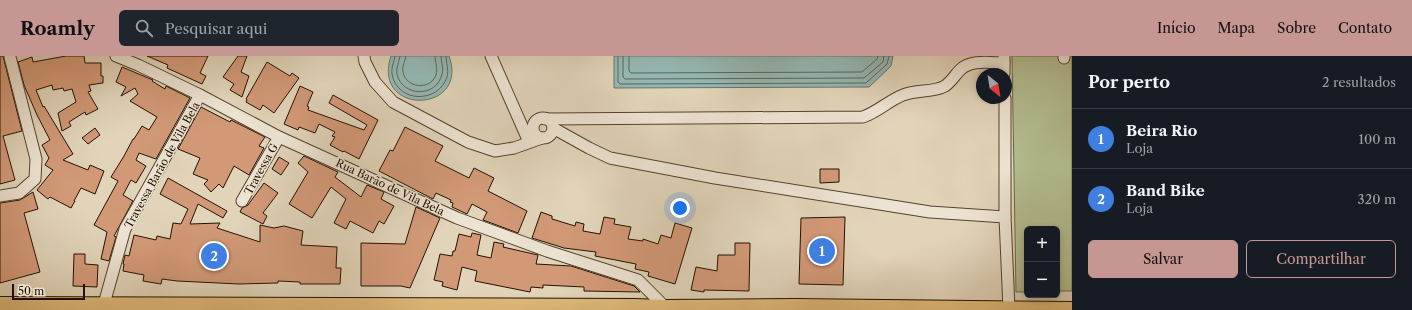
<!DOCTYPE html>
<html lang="pt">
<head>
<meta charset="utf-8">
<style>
  body { margin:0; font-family:"Libre Caslon Text",serif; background:#20242c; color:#f1f3f6 }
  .controls { position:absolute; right:12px; bottom:12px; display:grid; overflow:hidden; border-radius:6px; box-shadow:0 2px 6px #0003 }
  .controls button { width:36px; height:36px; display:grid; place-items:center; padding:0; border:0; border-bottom:1px solid #363941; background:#171b24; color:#f1f3f6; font:20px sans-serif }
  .compass { position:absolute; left:976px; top:12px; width:36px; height:36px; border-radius:50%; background:#171b24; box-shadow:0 2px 6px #0003; rotate:150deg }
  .scale { position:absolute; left:12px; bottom:10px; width:73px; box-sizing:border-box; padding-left:4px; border:2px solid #241101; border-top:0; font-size:11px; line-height:14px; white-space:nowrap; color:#241101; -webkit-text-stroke:3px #ece3d2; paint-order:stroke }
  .you { position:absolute; left:680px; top:152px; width:14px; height:14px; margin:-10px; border:3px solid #fff; border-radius:50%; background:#1a73e8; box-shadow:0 0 0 6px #1a73e833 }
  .badge { display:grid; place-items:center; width:26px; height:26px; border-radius:50%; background:#c59692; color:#fff; font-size:13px; font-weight:700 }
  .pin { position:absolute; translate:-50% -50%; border:2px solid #fff; box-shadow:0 1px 4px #0006 }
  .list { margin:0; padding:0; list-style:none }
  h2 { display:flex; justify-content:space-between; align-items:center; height:52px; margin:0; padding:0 16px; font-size:17px }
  h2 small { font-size:13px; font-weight:400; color:#9ea1a6 }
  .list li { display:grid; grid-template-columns:26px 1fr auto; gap:12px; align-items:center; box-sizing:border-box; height:60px; padding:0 16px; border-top:1px solid #363941 }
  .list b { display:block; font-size:15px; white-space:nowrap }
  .list p { margin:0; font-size:13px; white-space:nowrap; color:#9ea1a6 }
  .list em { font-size:13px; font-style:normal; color:#9ea1a6 }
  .actions { display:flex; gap:8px; padding:12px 16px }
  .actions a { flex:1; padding:9px 0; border:1px solid #c59692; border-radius:6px; text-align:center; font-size:14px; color:#c59692 }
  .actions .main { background:#c59692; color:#111 }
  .icon { flex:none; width:22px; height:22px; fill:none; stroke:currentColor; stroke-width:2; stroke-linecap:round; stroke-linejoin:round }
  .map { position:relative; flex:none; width:1072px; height:254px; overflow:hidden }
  header { display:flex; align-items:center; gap:24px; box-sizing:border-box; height:56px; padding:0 20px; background:#c59692; color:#111 }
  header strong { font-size:19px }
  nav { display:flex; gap:22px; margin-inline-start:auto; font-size:14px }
  .search { width:280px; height:36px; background:#20242c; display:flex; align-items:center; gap:10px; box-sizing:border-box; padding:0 14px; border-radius:6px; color:#9ea1a6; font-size:15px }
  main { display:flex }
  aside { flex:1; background:#171b24 }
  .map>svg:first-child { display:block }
</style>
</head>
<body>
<header>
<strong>Roamly</strong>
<div class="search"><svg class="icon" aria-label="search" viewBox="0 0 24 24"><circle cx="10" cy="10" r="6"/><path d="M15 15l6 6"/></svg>Pesquisar aqui</div>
<nav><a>Início</a><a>Mapa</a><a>Sobre</a><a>Contato</a></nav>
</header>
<main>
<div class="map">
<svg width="1072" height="254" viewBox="0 0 1072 254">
  <rect width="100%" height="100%" fill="#e1d4b9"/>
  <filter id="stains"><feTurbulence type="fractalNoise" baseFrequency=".005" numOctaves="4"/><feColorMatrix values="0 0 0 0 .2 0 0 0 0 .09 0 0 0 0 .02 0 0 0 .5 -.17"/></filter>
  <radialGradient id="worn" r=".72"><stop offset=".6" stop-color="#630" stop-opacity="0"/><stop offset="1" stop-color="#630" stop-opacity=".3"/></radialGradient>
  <path fill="#b3bd8f" stroke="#6c6748" d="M1012,0H1072V235H1057V173H1027V236H1016Z"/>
  <g fill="#95b8b4" stroke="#68756c">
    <path d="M391,0H449C470,58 371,60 391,0Z"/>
    <path d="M614,0H893L891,10L869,31L614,32Z"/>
  </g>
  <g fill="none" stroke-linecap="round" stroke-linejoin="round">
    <g stroke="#5c645a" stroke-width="1">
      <path d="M395,0C394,6 391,12 392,18C397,47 438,48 447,21C449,14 446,7 446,0"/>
      <path d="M400,0C399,6 396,12 397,18C402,41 437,42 442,18C444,12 441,6 441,0"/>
      <path d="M406,0C405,5 402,10 403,16C406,32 430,35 436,19C438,12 435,6 435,0"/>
      <path d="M618,0V26L620,28L866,27L887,8L889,0"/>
      <path d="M623,0V21L625,23L864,22L883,6L884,0"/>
      <path d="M629,0V15L631,17L862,16L877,3L878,0"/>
    </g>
  </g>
  <g fill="#d29977" stroke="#241101">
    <path d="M0,0H3L22,75L3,80L15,124L0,128Z"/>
    <path d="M66,0H84L85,7H101V20H103V27L89,29L91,35L88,36L98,53L86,59L85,56L69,66L71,70L62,75L58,57L76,46L72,33L64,35L63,32L53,34L52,29L36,34L43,51L44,50L73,98L63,104L88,114L90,109L104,115L95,138L81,132L74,145H75L71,152L50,141L48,143L37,134L53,114L45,109L49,102L42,89L50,84L37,59L24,29L18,6L32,1L33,6Z"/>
    <path d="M147,0H208L200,17L206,20L202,28L167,12L168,9Z"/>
    <path d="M238,0H247L241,16L249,20L242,41L230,34L234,28L223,21Z"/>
    <path d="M267,6L290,20L292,17L299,22L274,57L263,49L260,54L246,46L247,44L246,43Z"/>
    <path d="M122,11L153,24L152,25L165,33L166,30L190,42L156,103L139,97L136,104L146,110L136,127L131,124L123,139L133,145L114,180L116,181L109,205L101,203L107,176L94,169L118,125L111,121L124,100L133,83H134L142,70L149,74L157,61L130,45L138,38L135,32L121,40L126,31L116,26Z"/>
    <path d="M300,30L313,36L307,50L309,51L308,54L364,74L367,69L329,47L333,39L378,64L359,103L344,95L343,96L330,89L335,81L332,80L335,76L319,68L315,77L299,71L298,74L284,68Z"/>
    <path d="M201,51L230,66L231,64L265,81L259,90L264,92L249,119L234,110L223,132L219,128L211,136L204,128L208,124L193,118L200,102L178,93Z"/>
    <path d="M405,71L443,90L435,105L469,122L474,112L494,122L488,135L527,155L518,177L483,164L487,156L472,148L467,158L452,151L453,147L450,146L451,144L436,137L433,143L379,115L390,94L393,95Z"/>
    <path d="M95,72L100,79L88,88L82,82Z"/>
    <path d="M304,100L338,116L335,121L361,141L367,129L384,136L381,143L394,150L384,168L379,165L373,177L350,165L346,173L334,167L346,143L331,131L312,162L289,148L308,116L298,107Z"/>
    <path d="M279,101L289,107L281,119L272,113Z"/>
    <path d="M820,113H839V126L820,127Z"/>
    <path d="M168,122L227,155L223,162L198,148L190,168L220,167L217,172L260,186V169L274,172L284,170L303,175L301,189L337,191L336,212H341L340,228H300V226L278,225V227L239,228L177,225L162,223L161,228L143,225L144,219L123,215L124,208H123L125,199L129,200L134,179L156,184L157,180L170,183L173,167L181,168L188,153L160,138Z"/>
    <path d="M264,127L278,137L263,157L267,160L263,168L240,156L242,152L248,149Z"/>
    <path d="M33,136L38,153L24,157L40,216L0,227V147L20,144Z"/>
    <path d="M416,151L440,162L410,232L401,230H361V187L405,188Z"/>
    <path d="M541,156L552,160V163L575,170L576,166L584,168L583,175L600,178L604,161L615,163L614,168L631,171L628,183L643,185V183L658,188L661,179L671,182L675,167L692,172L675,228L648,220L649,216L635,213L636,208L595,200L596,196L564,192L532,182Z"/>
    <path d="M845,161L843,229L799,228L801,162Z"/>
    <path d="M472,177L481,179L477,199L491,202L494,186L504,188L503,191L538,199L536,208L571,210L634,230L640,236L584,235V231L543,229V232L531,231L530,236L475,225L477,215L462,211L457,234L442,230L443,226L434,224L440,198L452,200L453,195H455L459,178L471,181Z"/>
    <path d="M735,187H750L749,235L704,234V236L691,234L696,211L717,215L718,199H735Z"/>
    <path d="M74,198H85V208L98,209L97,231L73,230Z"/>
  </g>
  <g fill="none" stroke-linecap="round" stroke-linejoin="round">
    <defs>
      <g id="minor">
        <path d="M116,0L138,9L200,39L279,81L457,162L547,195L638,224L665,251"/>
        <path d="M364,0L365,6L375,26L393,46L468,86L495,95L514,92L542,82"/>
        <path d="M491,0L529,86"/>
        <path d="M1064,0V2"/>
        <path d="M1004,1V18"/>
        <path d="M1005,42V161L1009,253"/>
        <circle cx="543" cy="72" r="10"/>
        <path d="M545,63L863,61C879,55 888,45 903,39C917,33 933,37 945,30C951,26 955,19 960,14C971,3 990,7 1004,7"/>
        <path d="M553,72L589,92L610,102L715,122L930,156L1005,161"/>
        <path d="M0,140L19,137L35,123L36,103L10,1"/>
        <path d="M242,145L279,81"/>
        <path d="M104,248L125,173L200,39"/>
      </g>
      <path id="major" d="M0,248L634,250L665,251L795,250L1072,253"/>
    </defs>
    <use href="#minor" stroke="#53422f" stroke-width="13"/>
    <use href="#major" stroke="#241101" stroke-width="16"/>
    <use href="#minor" stroke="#ece3d2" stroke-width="11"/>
    <use href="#major" stroke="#e0ba7c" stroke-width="14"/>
  </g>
  <g text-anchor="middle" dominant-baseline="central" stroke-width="3" stroke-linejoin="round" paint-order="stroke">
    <g font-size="11" fill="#241101" stroke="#ece3d2">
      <text transform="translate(162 109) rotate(-61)">Travessa Barão de Vila Bela</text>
      <text transform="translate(261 113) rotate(-61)">Travessa G</text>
      <text transform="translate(390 131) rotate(25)">Rua Barão de Vila Bela</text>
    </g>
  </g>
  <rect width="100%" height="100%" filter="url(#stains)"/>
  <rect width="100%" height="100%" fill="url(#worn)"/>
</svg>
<div class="controls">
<button>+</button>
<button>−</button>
</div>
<svg class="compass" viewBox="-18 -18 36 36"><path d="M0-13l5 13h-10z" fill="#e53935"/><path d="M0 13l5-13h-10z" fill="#9ea1a6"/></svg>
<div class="scale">50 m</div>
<div class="you"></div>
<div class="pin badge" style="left:822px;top:195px;background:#3f7fe0">1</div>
<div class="pin badge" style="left:214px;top:200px;background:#3f7fe0">2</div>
</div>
<aside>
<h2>Por perto<small>2 resultados</small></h2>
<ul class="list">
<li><span class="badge" style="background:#3f7fe0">1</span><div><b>Beira Rio</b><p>Loja</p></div><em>100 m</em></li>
<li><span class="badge" style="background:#3f7fe0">2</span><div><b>Band Bike</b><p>Loja</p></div><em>320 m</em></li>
</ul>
<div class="actions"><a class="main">Salvar</a><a>Compartilhar</a></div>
</aside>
</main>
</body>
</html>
